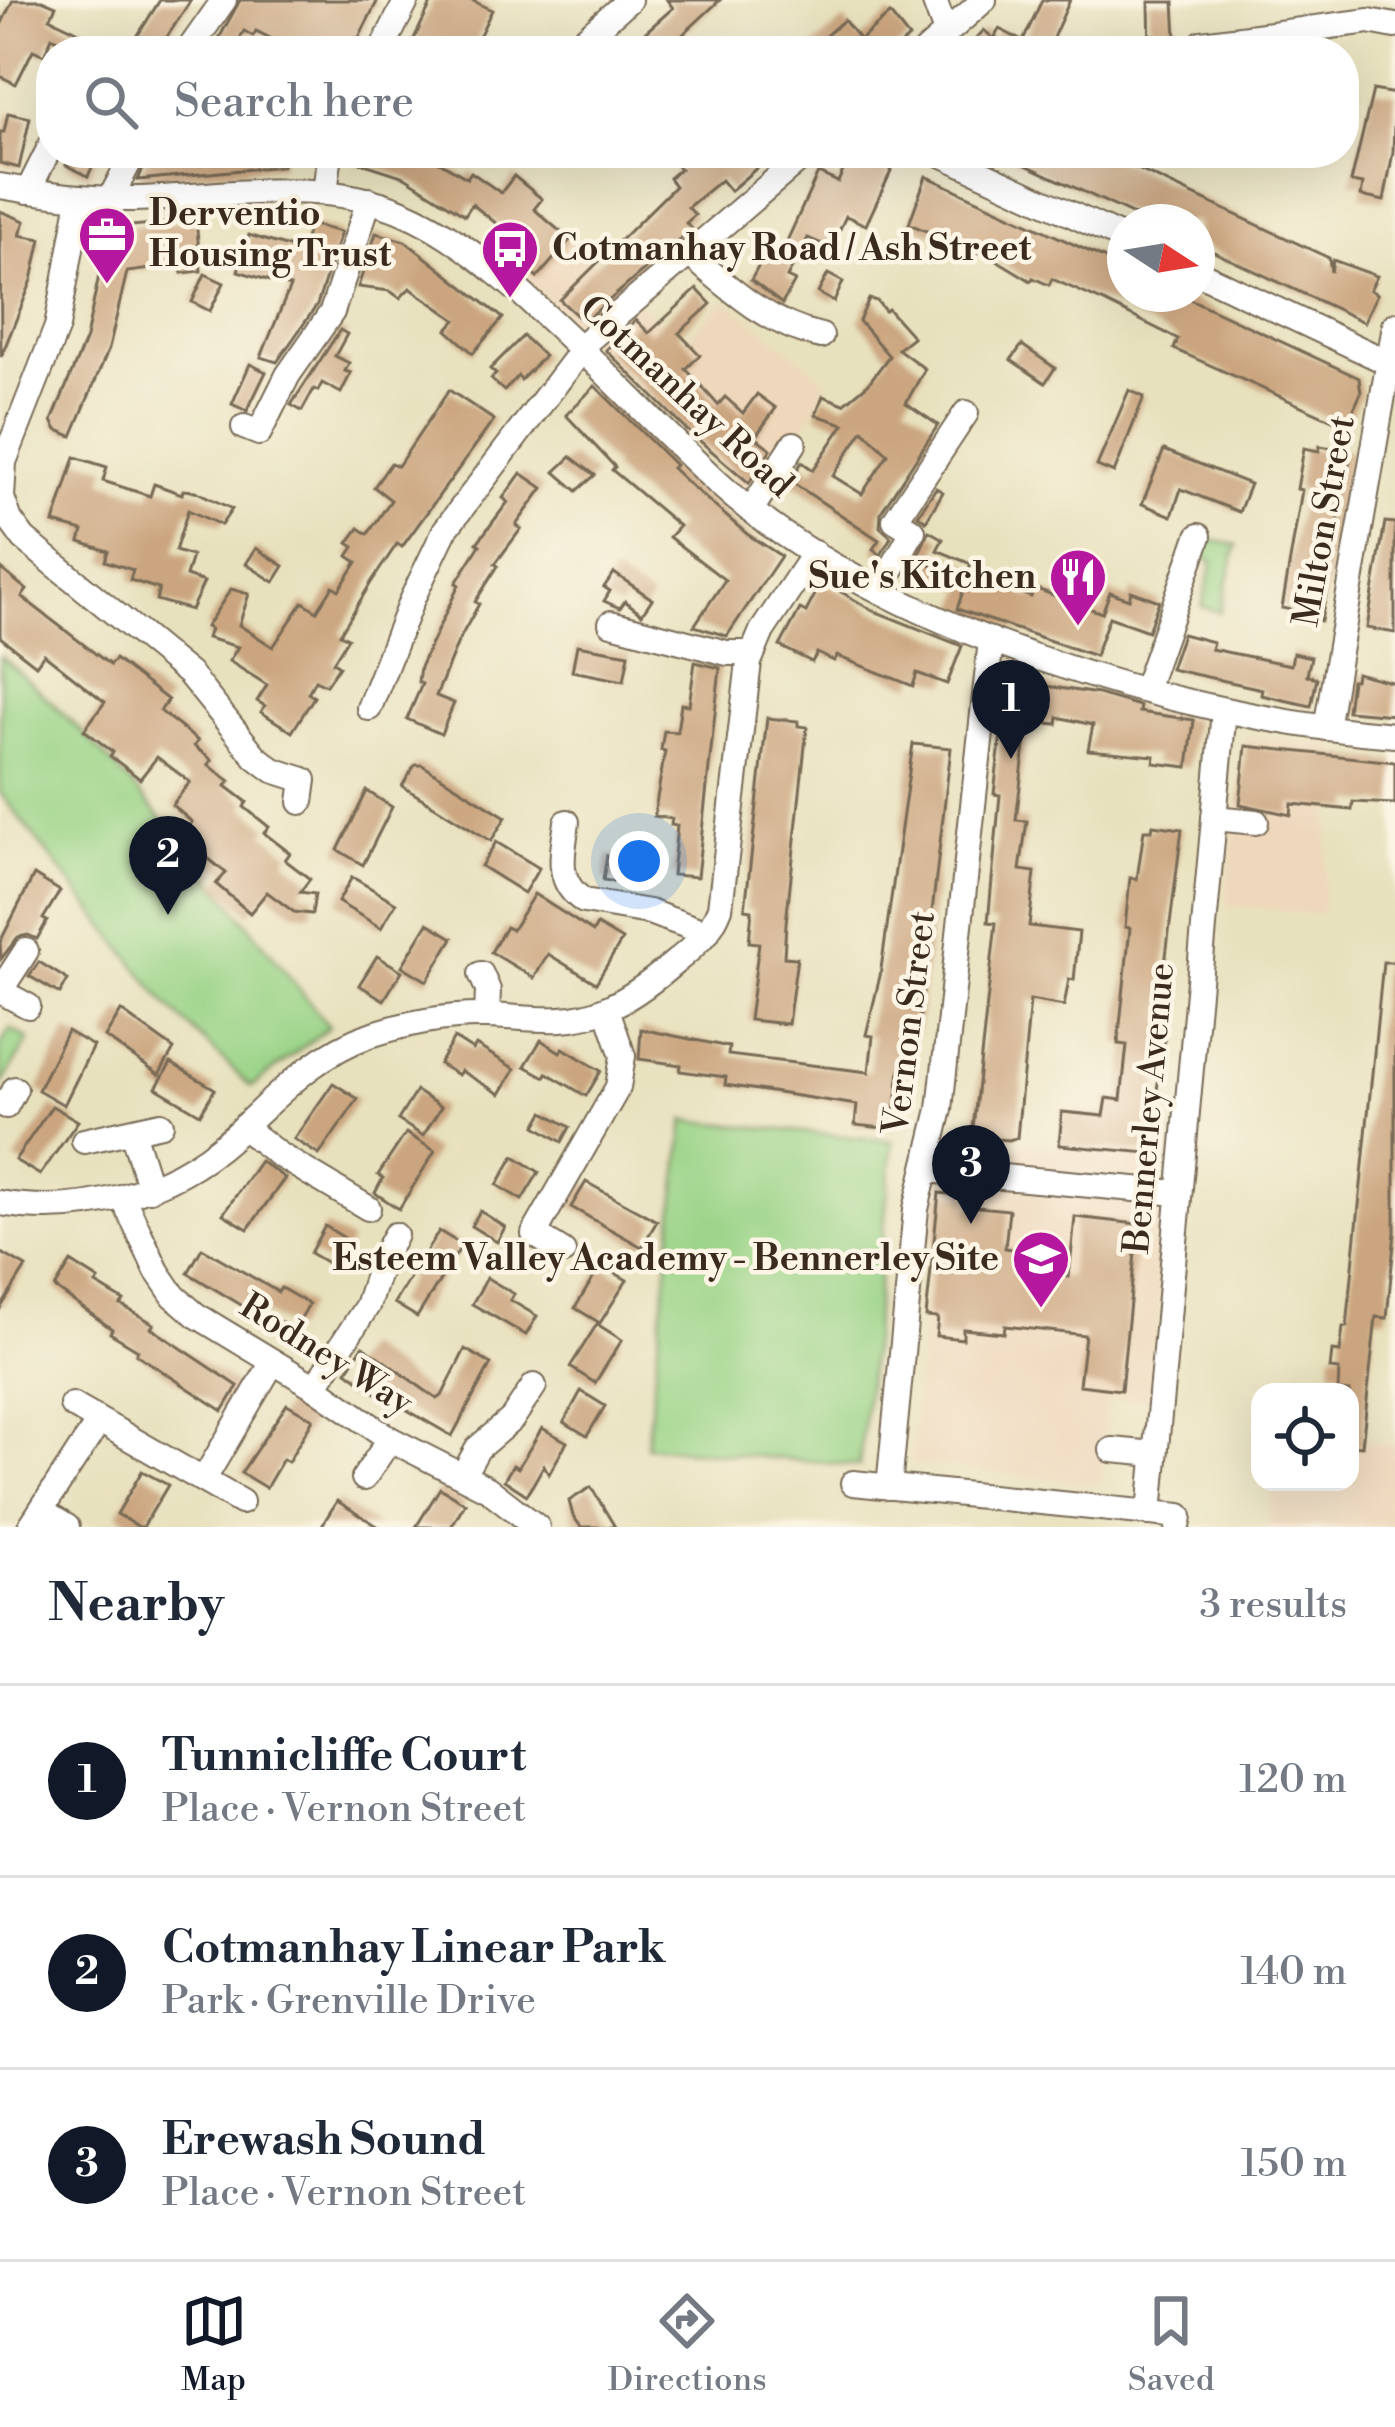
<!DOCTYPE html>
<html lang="en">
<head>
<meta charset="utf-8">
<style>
  body { margin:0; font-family:"Libre Bodoni",serif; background:#f6f6f7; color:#1f2937 }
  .controls { position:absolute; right:36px; bottom:36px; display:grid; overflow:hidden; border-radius:24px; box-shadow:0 12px 48px #0002 }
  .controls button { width:108px; height:108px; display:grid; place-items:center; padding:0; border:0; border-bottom:3px solid #e0e1e3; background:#fff; color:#1f2937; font:60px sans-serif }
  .compass { position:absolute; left:1107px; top:204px; width:108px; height:108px; border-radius:50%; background:#fff; box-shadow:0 12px 48px #0002; rotate:102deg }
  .you { position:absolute; left:639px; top:861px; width:42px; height:42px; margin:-30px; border:9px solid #fff; border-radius:50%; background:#1a73e8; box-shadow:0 0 0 18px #1a73e833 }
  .badge { display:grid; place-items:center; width:78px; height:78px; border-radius:50%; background:#111827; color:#fff; font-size:39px; font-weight:700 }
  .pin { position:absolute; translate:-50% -99px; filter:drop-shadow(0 3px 6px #0008) }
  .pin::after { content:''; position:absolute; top:63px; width:42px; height:36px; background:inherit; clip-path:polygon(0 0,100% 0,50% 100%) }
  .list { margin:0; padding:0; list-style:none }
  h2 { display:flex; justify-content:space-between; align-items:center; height:156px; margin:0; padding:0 48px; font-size:51px }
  h2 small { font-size:39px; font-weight:400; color:#747a83 }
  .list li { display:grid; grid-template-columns:78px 1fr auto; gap:36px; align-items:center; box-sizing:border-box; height:192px; padding:0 48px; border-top:3px solid #e0e1e3 }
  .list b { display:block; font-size:45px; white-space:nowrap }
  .list p { margin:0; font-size:39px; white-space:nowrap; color:#747a83 }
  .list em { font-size:39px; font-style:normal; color:#747a83 }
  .icon { flex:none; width:66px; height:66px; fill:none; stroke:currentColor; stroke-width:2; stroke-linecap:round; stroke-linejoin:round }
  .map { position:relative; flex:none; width:1395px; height:1527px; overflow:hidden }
  .search { position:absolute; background:#fff; box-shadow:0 12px 48px #0002; left:36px; right:36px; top:36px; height:132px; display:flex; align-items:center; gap:30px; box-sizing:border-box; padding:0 42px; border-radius:48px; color:#747a83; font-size:45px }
  .sheet { height:732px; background:#fff }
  nav { display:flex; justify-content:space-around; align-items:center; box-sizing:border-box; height:168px; border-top:3px solid #e0e1e3; background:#fff; font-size:33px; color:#747a83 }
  nav a { display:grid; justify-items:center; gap:6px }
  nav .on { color:#111827 }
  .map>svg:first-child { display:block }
</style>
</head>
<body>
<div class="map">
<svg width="1395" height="1527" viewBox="0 0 1395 1527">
  <rect width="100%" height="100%" fill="#fcf5e5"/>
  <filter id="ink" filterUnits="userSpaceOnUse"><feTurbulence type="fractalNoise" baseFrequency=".00833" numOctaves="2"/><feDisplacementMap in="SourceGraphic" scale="24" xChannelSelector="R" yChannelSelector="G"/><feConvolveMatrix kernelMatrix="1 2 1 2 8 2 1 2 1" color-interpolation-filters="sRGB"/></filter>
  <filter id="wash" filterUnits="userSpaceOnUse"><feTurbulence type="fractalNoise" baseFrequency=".004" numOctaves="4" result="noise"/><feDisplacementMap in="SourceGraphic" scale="48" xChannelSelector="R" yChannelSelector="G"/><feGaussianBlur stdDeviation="2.7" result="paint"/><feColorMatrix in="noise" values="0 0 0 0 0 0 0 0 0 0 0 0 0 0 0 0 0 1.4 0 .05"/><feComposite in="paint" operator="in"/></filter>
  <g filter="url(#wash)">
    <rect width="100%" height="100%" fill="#e8e1be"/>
    <g fill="#eed7bb">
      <path d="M551,223L670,332L675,328L686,339L725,300L826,379L813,413L750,495L513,267Z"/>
      <path d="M1245,737L1335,745L1322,914L1226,905Z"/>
      <path d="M952,1138L1162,1158L1160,1179H1145L1148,1211L1166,1213L1150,1401L1107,1398L1100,1484L911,1463L931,1223Z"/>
      <path d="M1350,1438L1395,1446V1527H1269L1273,1482H1350Z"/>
    </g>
    <g fill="#99d386" stroke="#6a7e52" stroke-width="3">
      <path d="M1209,540L1237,545L1220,612L1202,607L1213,561L1198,556Z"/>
      <path d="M0,656C127,763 227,898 329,1027L251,1087L167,1005L0,793Z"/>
      <path d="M11,1029L29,1040L0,1087V1046Z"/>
      <path d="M685,1120L893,1141L859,1466L646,1446Z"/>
    </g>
    <g id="blocks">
      <g fill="#cba57f" fill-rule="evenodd">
        <path d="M13,0H42L56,6L50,18L119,51H81L52,37L44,55L33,50L16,84L0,76V27Z"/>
        <path d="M160,0H191L163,43L172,51H128Z"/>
        <path d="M240,0H378L352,51H296L256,31L253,36L244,31L233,51H212Z"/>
        <path d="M433,0H471L492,10L472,51H408Z"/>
        <path d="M667,0H720L665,51H624L673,8Z"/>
        <path d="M1042,0H1070L1047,51H965L984,30L994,39L999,29L1023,41Z"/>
        <path d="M1149,2H1174L1176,38H1171V51H1150Z"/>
        <path d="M890,14L909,38L894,51H808L844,20L860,40Z"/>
        <path d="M1373,90L1395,94L1393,152L1384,201L1361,196L1363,184L1351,182Z"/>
        <path d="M8,113L30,118L19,168L0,163V132H4Z"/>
        <path d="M72,153H99L88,176L66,165Z"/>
        <path d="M150,153H282V166L138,180Z"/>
        <path d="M346,153H424L467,178L471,172L501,193L514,176L542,199L534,209L570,240L537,278L518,261L528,249L472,204L465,215L405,177L346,158Z"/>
        <path d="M684,153H774L730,191L721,180L688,207L695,215L686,223L692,229L584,322L560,300L675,186L669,178L680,169L674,162Z"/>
        <path d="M851,153H874L895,163L866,225L846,216L831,248L808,238L787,277L795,281L782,304L751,280L769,247L781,254L818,173L838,182Z"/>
        <path d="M1000,153H1103L1329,258L1331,272L1333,260L1377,276L1370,290L1377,294L1364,322L1197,244V222H1149Z"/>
        <path d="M926,176L1125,268V294H1179L1359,378L1361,393L1346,426L1174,349L1178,339L1104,302L1052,279L1049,285L1033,278L1031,281L995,259L909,224Z"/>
        <path d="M0,211L25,221L20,235L41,239L32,280L1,357Z"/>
        <path d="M196,220L201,271L182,273L181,265L127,272L109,348L72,436L57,430L52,421L86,338L102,261L110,263V242L132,241L131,226Z"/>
        <path d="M309,224L341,232L317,305L277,362L261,357L290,287L238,271L249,235L302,251Z"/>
        <path d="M376,233L405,241L503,318L473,353L447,330L456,320L410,288L400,298L390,291L358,287Z"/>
        <path d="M205,274L224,283L210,311L192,302Z"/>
        <path d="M828,274L843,282L834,302L818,293Z"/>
        <path d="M697,289L711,304L679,333L700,355L686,369L718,405L725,397L743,413L757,394L776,408L755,437L771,449L749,483L687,430L606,350L636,320L649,333Z"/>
        <path d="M869,299L877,301L885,311L888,309L913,337L898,349L925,369L906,403L938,425L881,512L880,527L891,537L881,555L873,549L879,540L790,481L802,462L813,470L844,424L816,415L823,396L844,404L868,384L889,356L859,321ZM863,430L888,454L862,494L833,476Z"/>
        <path d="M340,330L347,334L335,356L349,363L345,371L351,373L341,393L322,383L318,391L314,389L302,411L291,405Z"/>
        <path d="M523,336L544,356L521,380L518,376L504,391L491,379L496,374L490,369Z"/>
        <path d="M1022,345L1055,368L1045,383L1011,360Z"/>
        <path d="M250,364L266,372L247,411L232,404Z"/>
        <path d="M595,386L675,465L672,468L690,485L747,534L781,556L727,636L694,626L725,580L669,537L679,526L612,470L615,467L566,415Z"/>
        <path d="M449,390L494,420L402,547L397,544L372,581L340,634L348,638L333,662L339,666L326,685L315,680L308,693L314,697L292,732L261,712L265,706L257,701L267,685L229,661L238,647L207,638L210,629L206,627L231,589L249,594L239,625L273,647L303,602L317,611L333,586L339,590L357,562L348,556L354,547L348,543L359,528L368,534L391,500L374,487L391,463L398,466Z"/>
        <path d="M1129,390L1144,397L1114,473L1097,466Z"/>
        <path d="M1320,446L1351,451L1321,621L1292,615V610L1282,608L1302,490L1297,489L1304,448L1319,451Z"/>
        <path d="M1164,450L1250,484L1239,512L1181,489L1172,516L1142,504Z"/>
        <path d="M75,457L107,467L103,481L150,496L154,484L182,494L183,490L195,491L232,509L221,525L188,510L175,551L192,556L186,576L204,582L191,610L156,600L159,589L130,580L133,570L105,561L108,551L80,542L83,531L54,523Z"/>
        <path d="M571,457L595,475L577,491L555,472Z"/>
        <path d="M521,473L543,488L516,525L521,529L495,564L498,566L475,602L479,604L458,642L436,696L454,703L441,734L407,719L422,684L418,682L420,667L459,585L456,583L480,545L477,543L508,502L503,498Z"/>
        <path d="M936,488L943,492L926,521L918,515Z"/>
        <path d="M1385,522L1395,523V633L1367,628Z"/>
        <path d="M929,531L943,539L937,550L971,564L962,585L935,574L937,569L917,557Z"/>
        <path d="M256,548L284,566L274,582L246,564Z"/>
        <path d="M0,568L27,590L22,597L110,665L115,659L168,700L160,711L198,741L194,746L212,760L208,765L230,781L226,786L247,802L244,807L269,827L264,833L290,853L285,860L310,879L300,892L315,894L312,914L294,912L267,892L250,913L216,884L226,873L182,837L192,822L172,805L190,782L157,757L140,779L110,756L113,752L84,730L105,702L44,654L36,665L0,637Z"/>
        <path d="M614,573L652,599L642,614L625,601L620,608L604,601L610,591L604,587Z"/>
        <path d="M969,573L1031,597L1034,588L1102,613L1110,592L1129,599L1131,591L1159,601L1148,631L1109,617L1095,656L957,609Z"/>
        <path d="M822,581L874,611L962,646L947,684L917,673L913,686L837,656L834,661L817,653L812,662L780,646L800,609L806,612Z"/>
        <path d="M1182,634L1213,642L1211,649L1291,665L1293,653L1311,657L1307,675L1317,678L1311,706L1261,695L1262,689L1170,669Z"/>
        <path d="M577,645L629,654L624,681L572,671Z"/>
        <path d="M695,662L720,668L697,877L672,875L677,826L671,825L672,819L654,816L665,751L661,750L664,731L677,732L681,704L689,705Z"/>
        <path d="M1356,673L1395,683V715L1347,711L1351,680H1355Z"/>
        <path d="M1008,675L1041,679L1040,685L1098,694L1140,706L1139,712L1194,720L1188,767L1154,763L1155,756L1088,750L1093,725L1058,717L1057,724L1028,721L1016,820L1027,821L1020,870L1035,872L1029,926L1079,932L1074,980L1069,979L1064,1006L1030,1000L1017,1138L1008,1140L972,1137L996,923L988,922L1000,795L994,794Z"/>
        <path d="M767,718L798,721V726L807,727L786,923L784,957L797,958L788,1024L749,1020L759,943L749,942L752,910L745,909Z"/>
        <path d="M913,744L951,748L921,1007L917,1032L911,1031L906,1071L900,1070L893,1129L855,1125L857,1105L725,1085L726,1077L680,1071L681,1065L639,1059L641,1029L729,1047L728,1055L869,1072L873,1036L866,1035L880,976Z"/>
        <path d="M1246,746L1395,762V804L1353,802L1352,810L1292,804L1291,815L1240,804Z"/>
        <path d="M415,765H422L506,817L491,841L402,786Z"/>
        <path d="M367,791L392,807L363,865L338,850Z"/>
        <path d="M1153,825L1182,829L1163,980H1168L1163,1019L1167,1020L1148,1153L1059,1145L1062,1112L1104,1116L1107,1098L1121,1100L1127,1045L1118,1044L1130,928L1125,927L1130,878L1137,879L1144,830H1152Z"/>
        <path d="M496,842L539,868L524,893L481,866Z"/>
        <path d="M607,855L643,859L640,885L603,880Z"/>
        <path d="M34,875L60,891L43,919L47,921L37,939L28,935L18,937L1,959L0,942Z"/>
        <path d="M352,877L396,903L381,928L338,902Z"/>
        <path d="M534,894L593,932L597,925L622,940L596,983L548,954L534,978L491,952L506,927L512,930Z"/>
        <path d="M428,923L453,938L427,981L402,966Z"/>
        <path d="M377,956L402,971L384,1000L359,985Z"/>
        <path d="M39,962L68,980L60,994L29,976Z"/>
        <path d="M1383,962H1395V1232L1387,1318L1376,1317L1362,1446L1350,1445V1392L1338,1391L1339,1370L1330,1369L1332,1351L1340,1352L1343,1327H1347Z"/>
        <path d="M121,1011L174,1049L159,1075L105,1037Z"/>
        <path d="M67,1031L93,1046L64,1105L38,1090Z"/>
        <path d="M454,1038L473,1050L476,1045L515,1069L500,1094L461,1071L458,1075L439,1064Z"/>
        <path d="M541,1040L560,1052L563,1048L601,1071L586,1096L547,1073L545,1077L525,1066Z"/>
        <path d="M171,1063L215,1089L200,1114L156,1088Z"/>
        <path d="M333,1083L358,1099L319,1155L294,1139Z"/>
        <path d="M416,1091L441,1107L423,1136L398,1120Z"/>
        <path d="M52,1106L78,1121L40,1175L15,1160Z"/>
        <path d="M544,1112L570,1127L562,1142L536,1126Z"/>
        <path d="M406,1133L435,1151L399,1209L375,1193L383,1178L378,1175Z"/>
        <path d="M514,1156L539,1172L522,1200L497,1185Z"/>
        <path d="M260,1161L285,1178L248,1229L223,1214Z"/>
        <path d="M586,1182L657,1221L642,1247L571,1207Z"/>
        <path d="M939,1193L968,1196L967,1206L1009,1210L1005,1248L1020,1250L1018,1271L1069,1277L1075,1217L1138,1224L1121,1390L1079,1385L1085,1335L1005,1326L1004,1333L963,1329V1339L936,1336L938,1318L926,1317Z"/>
        <path d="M480,1211L505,1227L497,1242L471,1226Z"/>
        <path d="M325,1226L351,1242L336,1268L310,1253Z"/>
        <path d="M439,1231L462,1245L417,1317L394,1303Z"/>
        <path d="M202,1248L278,1292L281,1288L309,1304L294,1330L265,1313L263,1318L188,1273Z"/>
        <path d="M0,1252L26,1267L0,1309Z"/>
        <path d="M71,1262L99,1280L96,1284L124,1301L121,1305L154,1324L151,1328L238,1386L223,1411L136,1354L138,1350L110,1333L112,1329L55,1288Z"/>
        <path d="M601,1265L627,1280L600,1323L575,1308Z"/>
        <path d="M487,1278L514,1294L510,1300L537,1316L526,1335L472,1304Z"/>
        <path d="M597,1324L622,1340L595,1383L570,1367Z"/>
        <path d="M363,1346L437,1399L442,1396L465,1349L491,1364L452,1436L402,1407L400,1411L347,1371Z"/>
        <path d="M581,1391L605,1406L587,1436L564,1422Z"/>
        <path d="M287,1404L313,1419L288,1462L283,1459L266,1488L241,1473Z"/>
        <path d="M542,1428L567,1442L549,1474L544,1465L527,1495L504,1480L513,1465L518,1468Z"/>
        <path d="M142,1471L168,1485L143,1527H139L117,1514Z"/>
        <path d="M591,1487L615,1527H581L573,1516L569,1501Z"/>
        <path d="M440,1488L465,1503L451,1527H416Z"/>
        <path d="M337,1501L379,1527H321Z"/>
      </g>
    </g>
  </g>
  <g filter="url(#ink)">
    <use href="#blocks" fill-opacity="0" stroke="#786a56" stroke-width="3"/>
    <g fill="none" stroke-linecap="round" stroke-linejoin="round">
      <defs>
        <g id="minor">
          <path d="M934,0L946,33"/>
          <path d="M1202,43L1369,21L1395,26"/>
          <path d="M575,47L629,0"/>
          <path d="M188,51L224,0"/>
          <path d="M381,51L407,0"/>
          <path d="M926,51L984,0"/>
          <path d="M939,153L1125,239"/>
          <path d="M0,186C45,194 90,200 135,199C225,197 317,176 403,212C448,231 485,263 522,294C590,354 651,421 718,483C876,627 1184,720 1395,735"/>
          <path d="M28,191L51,145"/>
          <path d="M325,192L330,153"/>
          <path d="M80,198L57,327L4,462L2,498L10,520L24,539L189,674L256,757L273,770L304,780L301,802"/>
          <path d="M110,199L134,153"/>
          <path d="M688,253C728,287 768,325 821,336"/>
          <path d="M1197,272L1389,363"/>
          <path d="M581,346L807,153"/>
          <path d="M244,427L259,433L288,375L332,312L369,200"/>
          <path d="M751,510L794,444"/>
          <path d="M880,590L913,531L895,520L966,413"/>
          <path d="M611,623L727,653H752"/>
          <path d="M1145,689L1199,536"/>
          <path d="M369,708L412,599L445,530L583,348"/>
          <path d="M1326,728L1395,325"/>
          <path d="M1214,818L1256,822"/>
          <path d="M567,822C563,853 554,881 584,901L649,912L707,933"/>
          <path d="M481,974L488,990L487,1016"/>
          <path d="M0,991L26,951"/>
          <path d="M0,991L28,1006"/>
          <path d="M0,1102L6,1106L15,1089"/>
          <path d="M243,1127L279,1155L368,1208"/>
          <path d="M132,1131L150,1189"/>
          <path d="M84,1141L161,1124"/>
          <path d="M926,1170L1178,1193"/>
          <path d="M123,1198L157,1271L174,1296L196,1315L315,1387L390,1439L488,1489L537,1527"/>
          <path d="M0,1203C82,1217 169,1193 231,1138C275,1099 312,1055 370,1035C407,1023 448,1015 487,1016C527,1017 567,1026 605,1009C630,999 653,981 674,963C694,947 711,932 720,908L749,662L762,631L814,553"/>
          <path d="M563,1252L534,1234L618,1087L623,1056L607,1009"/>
          <path d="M315,1387L367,1306L382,1259L395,1235"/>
          <path d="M72,1405L241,1502"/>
          <path d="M1112,1450L1155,1454"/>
          <path d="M463,1475L478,1448L512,1419L534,1386"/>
          <path d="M364,1478L390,1439"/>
          <path d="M204,1479L273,1362"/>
          <path d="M853,1483L1180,1516L1178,1527"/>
          <path d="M889,1487L916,1209L940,1109L991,640"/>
          <path d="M41,1511L67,1527"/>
          <path d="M1150,1513L1224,710"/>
          <path d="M30,1527L99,1421"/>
        </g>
      </defs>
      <use href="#minor" stroke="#786a56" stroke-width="28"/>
      <use href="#minor" stroke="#fff" stroke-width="24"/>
    </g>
  </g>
  <defs>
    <symbol id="office-pin" viewBox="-11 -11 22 30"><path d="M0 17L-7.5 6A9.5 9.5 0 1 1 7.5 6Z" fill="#b5179e" stroke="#fcf5e5"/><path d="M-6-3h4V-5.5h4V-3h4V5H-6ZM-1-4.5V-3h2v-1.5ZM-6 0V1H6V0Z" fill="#fff"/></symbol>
    <symbol id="bus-pin" viewBox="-11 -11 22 30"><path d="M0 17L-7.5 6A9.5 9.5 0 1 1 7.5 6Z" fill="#b5179e" stroke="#fcf5e5"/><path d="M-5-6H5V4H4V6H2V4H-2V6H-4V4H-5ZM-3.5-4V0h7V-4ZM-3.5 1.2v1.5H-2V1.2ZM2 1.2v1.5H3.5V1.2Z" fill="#fff"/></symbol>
    <symbol id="restaurant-pin" viewBox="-11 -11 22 30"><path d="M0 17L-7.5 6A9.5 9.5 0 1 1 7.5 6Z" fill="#b5179e" stroke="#fcf5e5"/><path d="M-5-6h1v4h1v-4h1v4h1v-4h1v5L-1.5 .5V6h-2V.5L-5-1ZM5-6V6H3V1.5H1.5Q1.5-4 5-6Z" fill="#fff"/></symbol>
    <symbol id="school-pin" viewBox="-11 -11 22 30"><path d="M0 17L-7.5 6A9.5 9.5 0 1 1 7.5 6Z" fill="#b5179e" stroke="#fcf5e5"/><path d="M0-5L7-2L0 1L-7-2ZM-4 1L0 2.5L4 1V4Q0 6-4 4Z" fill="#fff"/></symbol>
  </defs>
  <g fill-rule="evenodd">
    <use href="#office-pin" x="74" y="202" width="66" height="90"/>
    <use href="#bus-pin" x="477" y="216" width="66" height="90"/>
    <use href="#restaurant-pin" x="1045" y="544" width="66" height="90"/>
    <use href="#school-pin" x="1008" y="1226" width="66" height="90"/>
  </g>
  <g text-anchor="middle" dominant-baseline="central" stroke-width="9" stroke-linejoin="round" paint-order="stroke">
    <g font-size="36" font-weight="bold" fill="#3b2a1e" stroke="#fcf5e5" text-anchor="start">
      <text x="149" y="214">Derventio<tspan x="149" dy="41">Housing Trust</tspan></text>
      <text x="552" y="249">Cotmanhay Road / Ash Street</text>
      <text x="1036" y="577" text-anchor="end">Sue's Kitchen</text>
      <text x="999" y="1259" text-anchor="end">Esteem Valley Academy - Bennerley Site</text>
    </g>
    <g font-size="36" fill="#3b2a1e" stroke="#fcf5e5">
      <text transform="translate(686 397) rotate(43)">Cotmanhay Road</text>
      <text transform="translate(1325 521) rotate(-80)">Milton Street</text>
      <text transform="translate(910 1023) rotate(-83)">Vernon Street</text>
      <text transform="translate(1150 1108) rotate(-85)">Bennerley Avenue</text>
      <text transform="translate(326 1355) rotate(32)">Rodney Way</text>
    </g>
  </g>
</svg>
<div class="controls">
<button><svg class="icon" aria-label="locate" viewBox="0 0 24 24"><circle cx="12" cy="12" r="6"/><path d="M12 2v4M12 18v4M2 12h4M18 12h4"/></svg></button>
</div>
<svg class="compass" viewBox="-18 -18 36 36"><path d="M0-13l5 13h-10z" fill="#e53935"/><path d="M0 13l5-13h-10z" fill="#747a83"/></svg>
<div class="you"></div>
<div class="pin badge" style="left:1011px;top:759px">1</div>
<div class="pin badge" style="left:168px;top:915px">2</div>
<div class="pin badge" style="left:971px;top:1224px">3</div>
<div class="search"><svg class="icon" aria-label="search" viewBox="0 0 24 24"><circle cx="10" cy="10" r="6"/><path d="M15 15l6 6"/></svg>Search here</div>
</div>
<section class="sheet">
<h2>Nearby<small>3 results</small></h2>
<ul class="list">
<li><span class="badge">1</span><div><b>Tunnicliffe Court</b><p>Place · Vernon Street</p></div><em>120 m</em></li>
<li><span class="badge">2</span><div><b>Cotmanhay Linear Park</b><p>Park · Grenville Drive</p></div><em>140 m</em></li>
<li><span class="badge">3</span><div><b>Erewash Sound</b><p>Place · Vernon Street</p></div><em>150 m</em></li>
</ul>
</section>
<nav>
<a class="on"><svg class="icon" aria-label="map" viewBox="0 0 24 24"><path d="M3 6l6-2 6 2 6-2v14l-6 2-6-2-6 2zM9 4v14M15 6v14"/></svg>Map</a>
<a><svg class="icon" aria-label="directions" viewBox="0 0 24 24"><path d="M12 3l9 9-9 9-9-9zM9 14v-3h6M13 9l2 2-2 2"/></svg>Directions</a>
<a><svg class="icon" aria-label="saved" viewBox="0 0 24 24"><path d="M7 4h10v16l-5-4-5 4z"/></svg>Saved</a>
</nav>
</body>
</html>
